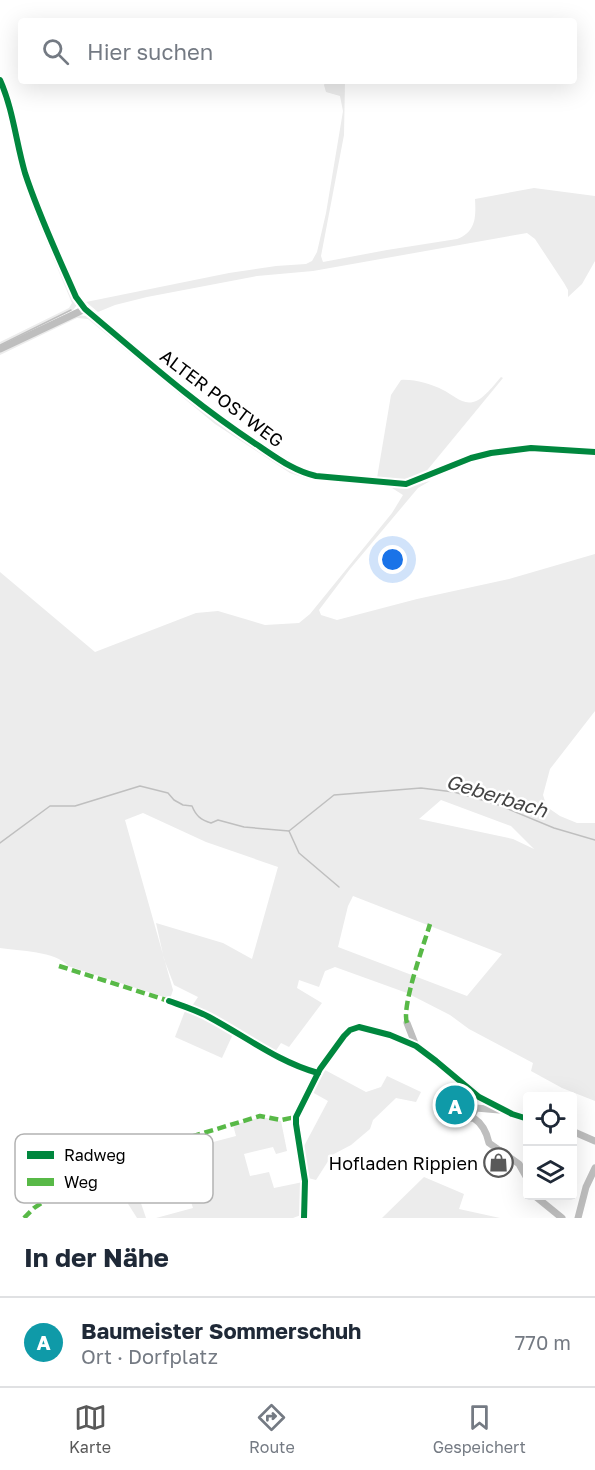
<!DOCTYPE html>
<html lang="de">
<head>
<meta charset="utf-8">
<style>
  body { margin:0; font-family:"Golos Text",sans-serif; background:#f2f2f3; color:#1f2937 }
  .controls { position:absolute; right:18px; bottom:18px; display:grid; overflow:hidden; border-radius:6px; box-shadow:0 6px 24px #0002 }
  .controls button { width:54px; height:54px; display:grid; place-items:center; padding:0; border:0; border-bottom:2px solid #e0e1e3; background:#fff; color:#1f2937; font:30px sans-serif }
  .you { position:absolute; left:393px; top:560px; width:21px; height:21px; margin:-15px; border:4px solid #fff; border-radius:50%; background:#1a73e8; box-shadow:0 0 0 9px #1a73e833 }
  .badge { display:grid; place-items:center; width:39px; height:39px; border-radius:50%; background:#595959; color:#fff; font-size:20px; font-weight:700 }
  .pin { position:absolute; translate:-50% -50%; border:3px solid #fff; box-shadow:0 2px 6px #0006 }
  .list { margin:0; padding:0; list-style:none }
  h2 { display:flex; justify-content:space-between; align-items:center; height:78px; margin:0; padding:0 24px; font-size:26px }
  h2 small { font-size:20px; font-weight:400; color:#747a83 }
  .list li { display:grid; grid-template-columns:39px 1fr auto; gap:18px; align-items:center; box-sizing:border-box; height:90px; padding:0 24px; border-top:2px solid #e0e1e3 }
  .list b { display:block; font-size:22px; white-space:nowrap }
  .list p { margin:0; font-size:20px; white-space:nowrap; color:#747a83 }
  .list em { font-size:20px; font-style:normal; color:#747a83 }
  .icon { flex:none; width:33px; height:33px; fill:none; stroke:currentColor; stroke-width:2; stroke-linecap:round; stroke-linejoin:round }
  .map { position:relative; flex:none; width:595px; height:1218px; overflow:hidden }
  .search { position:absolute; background:#fff; box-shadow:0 6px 24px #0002; left:18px; right:18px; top:18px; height:66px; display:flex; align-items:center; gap:15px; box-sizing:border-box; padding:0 21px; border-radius:6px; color:#747a83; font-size:22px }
  .sheet { height:168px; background:#fff }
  nav { display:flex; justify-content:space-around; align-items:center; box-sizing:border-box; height:84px; border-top:2px solid #e0e1e3; background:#fff; font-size:16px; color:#747a83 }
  nav a { display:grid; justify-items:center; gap:3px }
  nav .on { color:#595959 }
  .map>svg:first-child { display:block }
</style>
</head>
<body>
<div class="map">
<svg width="595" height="1218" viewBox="0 0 595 1218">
  <rect width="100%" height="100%" fill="#fff"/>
  <g fill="#ececec" fill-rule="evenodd">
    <path d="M326,81H345L344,135L321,256L323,262L387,250L457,239C476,232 476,217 475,199L534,188L595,196V261L582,284L568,297V290L564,283L535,239L527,233L313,271L257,276L147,297L115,305L98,312L86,302L229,273L276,266L306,264L312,261L317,252L326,213L343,111L340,96L326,92L324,85Z"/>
    <path d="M3,96L16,144L77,305L73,310L0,346V342L69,308L72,303L34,212L22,175Z"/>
    <path d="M76,315L87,316L227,430L281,465L309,477L308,479L290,473L215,424L88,319L77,318L0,355V351Z"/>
    <path d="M501,377L503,378L424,474C407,481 394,480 377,478L391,395L401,380C414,379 431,384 443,390C452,394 462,405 473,402C483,400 494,385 501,377Z"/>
    <path d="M430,481L418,488L350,569L319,610L321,615L337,620L417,599L509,579L595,554V711L550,769L543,795L547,807L560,816L577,823H595V1101L562,1088L531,1071L533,1063L469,1029L450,1015L407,993L335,967L325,971L319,987L299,980L297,988L322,1003L289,1047L281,1043L275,1052L192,1006L198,997L174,985L164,959L156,923L223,943L252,959L278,867L206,842L143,813L125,820L173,990L170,999L68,966C56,951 19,951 0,948V572L95,652L196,613L218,611L265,625L299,623L310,614L392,513L403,495L392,488L407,487ZM441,800L511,826L534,849L513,839L419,819ZM353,896L502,954L467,996L338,947L348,906Z"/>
    <path d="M185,1011L204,1019L233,1034L222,1058L175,1037Z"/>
    <path d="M325,1070L366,1092L381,1087L387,1076L421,1092L416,1102L396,1098L373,1120L370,1129L351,1145L332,1155L316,1180L308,1178L303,1148L328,1101L312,1092Z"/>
    <path d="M262,1117L281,1121L287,1151L276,1154L273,1147L244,1154L250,1176L269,1172L274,1188L303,1182L301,1215L293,1218H156L193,1208L175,1152L236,1136L233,1125Z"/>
    <path d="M125,1156L146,1218H137L103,1164Z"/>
    <path d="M424,1177L464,1194L459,1209L500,1218H382Z"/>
  </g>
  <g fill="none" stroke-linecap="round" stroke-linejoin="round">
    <g stroke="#bfbfbf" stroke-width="1.5">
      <path d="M0,345L71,310"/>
      <path d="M289,831L299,853L339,887"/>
      <path d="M0,843L50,806H75L140,786L168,793L174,800L183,805L192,806C196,816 201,820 211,823L218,820L244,827L289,831L334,795L421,788L454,792L496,804L554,828L595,840"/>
    </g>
    <g stroke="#bebebe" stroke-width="7">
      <path d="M0,80C13,109 16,142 25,173C39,216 58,256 76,297L85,309C141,356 197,406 259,446C277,458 294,471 316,476L406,484L471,458L491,453L531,448L595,452"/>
      <path d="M0,349L85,309"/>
      <path d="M169,1001C183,1006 196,1010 209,1017C245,1036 278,1062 318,1073"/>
      <path d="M407,1023L416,1046"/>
      <path d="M462,1084L459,1093L444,1109C467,1112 484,1118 489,1143L519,1164L528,1180"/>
      <path d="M471,1118L476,1108L499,1110"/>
      <path d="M572,1131L595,1141"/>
      <path d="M535,1196L562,1218"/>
      <path d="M304,1218L305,1181L296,1124V1117L320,1069L344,1036L350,1030L359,1027L390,1035L416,1046L436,1061L479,1097L512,1114L528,1119"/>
      <path d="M578,1218L586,1187L595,1168"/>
    </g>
    <g stroke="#58b947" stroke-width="4.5" stroke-dasharray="9 4.5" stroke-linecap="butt">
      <path d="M59,966L169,1001"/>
      <path d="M407,1023C401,1007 424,944 430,924"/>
      <path d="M24,1218L34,1208L100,1164L260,1116L281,1120L296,1117"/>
    </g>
    <defs>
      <g id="cycleway">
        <path d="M0,80C13,109 16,142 25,173C39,216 58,256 76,297L85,309C141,356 197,406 259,446C277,458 294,471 316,476L406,484L471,458L491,453L531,448L595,452"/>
        <path d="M169,1001C183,1006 196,1010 209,1017C245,1036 278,1062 318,1073"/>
        <path d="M304,1218L305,1181L296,1124V1117L320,1069L344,1036L350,1030L359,1027L390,1035L416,1046L436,1061L479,1097L512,1114L528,1119"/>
      </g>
    </defs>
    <use href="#cycleway" stroke="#fff" stroke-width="10"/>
    <use href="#cycleway" stroke="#00873e" stroke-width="6"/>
  </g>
  <defs>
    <symbol id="shop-ring" viewBox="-11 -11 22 22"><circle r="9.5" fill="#fff" stroke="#595959" stroke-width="1.5"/><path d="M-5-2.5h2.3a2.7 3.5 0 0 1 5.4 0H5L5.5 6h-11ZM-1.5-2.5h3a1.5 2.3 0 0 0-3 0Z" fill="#595959"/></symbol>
  </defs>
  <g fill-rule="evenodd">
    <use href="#shop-ring" x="482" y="1146" width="33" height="33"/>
  </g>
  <g text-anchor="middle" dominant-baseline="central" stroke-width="5" stroke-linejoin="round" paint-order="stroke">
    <g font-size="18" fill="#000" stroke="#fff">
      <text transform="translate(222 398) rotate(37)">ALTER POSTWEG</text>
    </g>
    <g font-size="18" fill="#000" stroke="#fff" text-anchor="end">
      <text x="478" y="1163">Hofladen Rippien</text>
    </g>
    <g font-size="20" font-style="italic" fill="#444" stroke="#fff">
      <text transform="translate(497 795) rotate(17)">Geberbach</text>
    </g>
  </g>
  <rect x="15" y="1134" width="198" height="69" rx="9" fill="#fff" stroke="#b2b2b2" stroke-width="1.5"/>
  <rect x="27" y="1151" width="27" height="8" fill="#00873e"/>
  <rect x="27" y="1178" width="27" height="8" fill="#58b947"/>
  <g font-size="16" fill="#000">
    <text x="64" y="1161">Radweg</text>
    <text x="64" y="1188">Weg</text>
  </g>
</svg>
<div class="controls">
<button><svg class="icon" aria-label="locate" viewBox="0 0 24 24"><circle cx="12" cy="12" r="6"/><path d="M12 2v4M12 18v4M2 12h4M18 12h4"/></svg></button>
<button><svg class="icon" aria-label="layers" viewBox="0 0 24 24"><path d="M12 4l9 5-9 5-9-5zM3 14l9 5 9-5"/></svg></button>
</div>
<div class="you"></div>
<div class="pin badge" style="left:455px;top:1105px;background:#0f9aa8">A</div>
<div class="search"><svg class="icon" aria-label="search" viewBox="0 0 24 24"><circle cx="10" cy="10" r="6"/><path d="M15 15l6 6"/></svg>Hier suchen</div>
</div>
<section class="sheet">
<h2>In der Nähe<small></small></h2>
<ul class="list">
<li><span class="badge" style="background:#0f9aa8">A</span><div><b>Baumeister Sommerschuh</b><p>Ort · Dorfplatz</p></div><em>770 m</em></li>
</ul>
</section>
<nav>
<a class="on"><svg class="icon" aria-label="map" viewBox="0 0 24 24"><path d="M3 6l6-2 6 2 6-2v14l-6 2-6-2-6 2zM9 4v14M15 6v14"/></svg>Karte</a>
<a><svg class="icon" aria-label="directions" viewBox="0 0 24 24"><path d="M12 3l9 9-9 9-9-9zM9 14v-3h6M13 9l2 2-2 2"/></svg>Route</a>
<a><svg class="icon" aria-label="saved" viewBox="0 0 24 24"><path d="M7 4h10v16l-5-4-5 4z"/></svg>Gespeichert</a>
</nav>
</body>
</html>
